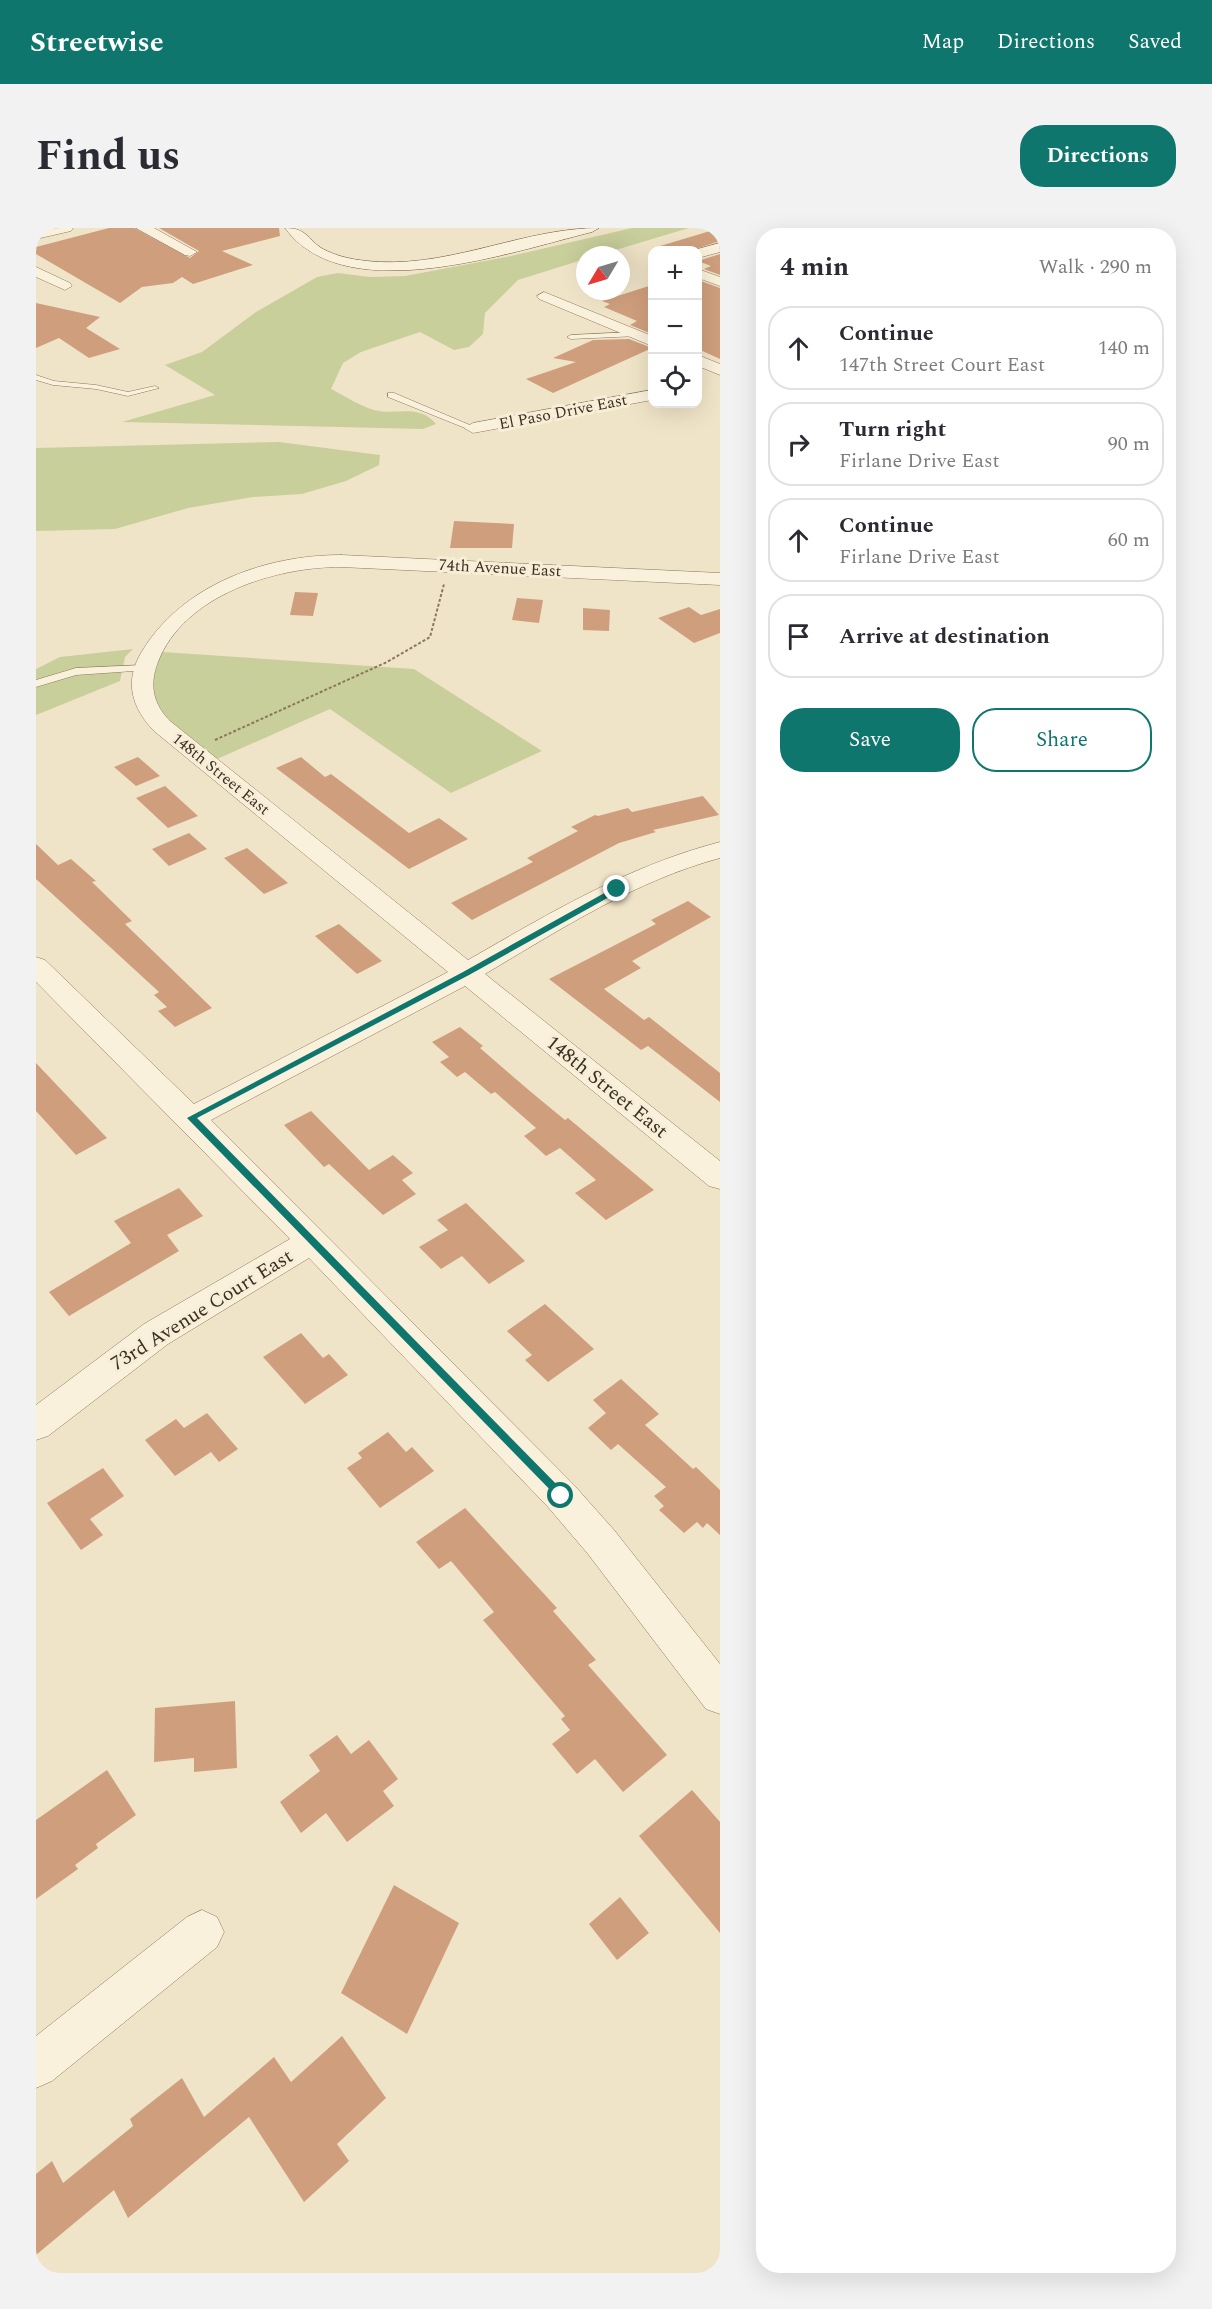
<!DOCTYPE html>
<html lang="en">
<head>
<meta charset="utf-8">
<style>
  body { margin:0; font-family:Spectral,serif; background:#f2f2f3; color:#2b2b33 }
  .controls { position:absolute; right:18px; top:18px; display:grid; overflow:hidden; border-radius:12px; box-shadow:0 6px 24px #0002 }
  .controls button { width:54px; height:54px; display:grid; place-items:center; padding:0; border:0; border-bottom:2px solid #e1e1e2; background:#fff; color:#2b2b33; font:30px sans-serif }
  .compass { position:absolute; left:540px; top:18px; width:54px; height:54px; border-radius:50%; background:#fff; box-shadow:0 6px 24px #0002; rotate:232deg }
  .stop { position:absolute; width:18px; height:18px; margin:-14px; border:4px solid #0f766e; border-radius:50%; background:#fff }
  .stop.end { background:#0f766e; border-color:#fff; box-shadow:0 2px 6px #0008 }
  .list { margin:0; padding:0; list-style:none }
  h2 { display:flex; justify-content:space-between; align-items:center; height:78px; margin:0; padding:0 24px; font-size:26px }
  h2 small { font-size:20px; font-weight:400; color:#7c7c81 }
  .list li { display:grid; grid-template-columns:39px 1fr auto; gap:18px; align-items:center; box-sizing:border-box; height:84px; margin:0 12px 12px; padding:0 12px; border:2px solid #e1e1e2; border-radius:24px }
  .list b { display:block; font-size:22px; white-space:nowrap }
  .list p { margin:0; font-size:20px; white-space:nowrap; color:#7c7c81 }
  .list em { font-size:20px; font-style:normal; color:#7c7c81 }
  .actions { display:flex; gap:12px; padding:18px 24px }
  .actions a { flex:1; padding:14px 0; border:2px solid #0f766e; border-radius:24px; text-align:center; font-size:21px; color:#0f766e }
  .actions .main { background:#0f766e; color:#fff }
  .icon { flex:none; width:33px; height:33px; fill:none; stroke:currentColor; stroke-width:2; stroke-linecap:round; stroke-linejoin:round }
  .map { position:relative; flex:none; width:684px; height:2045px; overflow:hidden; border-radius:24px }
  header { display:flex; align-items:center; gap:36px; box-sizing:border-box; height:84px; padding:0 30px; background:#0f766e; color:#fff }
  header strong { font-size:28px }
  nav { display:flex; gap:33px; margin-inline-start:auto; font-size:21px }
  .intro { display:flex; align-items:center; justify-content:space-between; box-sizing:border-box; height:144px; padding:0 36px }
  h1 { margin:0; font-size:42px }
  .button { padding:15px 27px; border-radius:24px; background:#0f766e; color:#fff; font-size:21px; font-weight:700 }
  main { display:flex; gap:36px; padding:0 36px }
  aside { flex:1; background:#fff; border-radius:24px; box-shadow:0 6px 24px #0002 }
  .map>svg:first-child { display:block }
</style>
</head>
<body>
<header>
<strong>Streetwise</strong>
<nav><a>Map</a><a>Directions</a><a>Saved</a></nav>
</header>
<div class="intro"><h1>Find us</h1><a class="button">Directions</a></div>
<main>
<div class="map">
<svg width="684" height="2045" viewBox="0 0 684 2045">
  <rect width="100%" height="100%" fill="#f0e4c8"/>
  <g fill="#c9cf9b">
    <path d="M596,0H653L563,27H549V31L482,52L449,85L447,106L433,119L418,122L384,104L325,124L307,135L295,161C309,168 324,178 338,182C361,188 382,175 400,196L387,201L86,194L179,167L129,137L166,124L220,84L281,49L302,45L334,49L369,48L475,28Z"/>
    <path d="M243,214L344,227L343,237L310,253L266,266L217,269L152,280L79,301L0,303V220Z"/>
    <path d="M97,421L89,429L84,453L0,487V441L24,429Z"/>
    <path d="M127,424L378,441L506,523L415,565L294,481L181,531C143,500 91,478 127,424Z"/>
  </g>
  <g fill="#cf9f7d">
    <path d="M73,0H98L154,30L163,23L123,0H243L244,8L186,23L217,37L157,56L146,49L137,55L106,59L84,75L0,26V19Z"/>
    <path d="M684,0V13L656,22H632L621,19Z"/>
    <path d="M684,26V47L668,41L675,38L662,33Z"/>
    <path d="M662,52L684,60V131L662,121Z"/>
    <path d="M616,57V106L594,97L601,93L568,79L574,76L566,73Z"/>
    <path d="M0,75L64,89L50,100L84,121L53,130L23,110L0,120Z"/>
    <path d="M593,111L616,120L517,165L490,151L540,134L517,130L557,112Z"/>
    <path d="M418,293L478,296L476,320H414Z"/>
    <path d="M259,364L282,365L277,388L254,387Z"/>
    <path d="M481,370L507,372L503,395L476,392Z"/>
    <path d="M653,379L665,387L684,381V405L658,415L622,390Z"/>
    <path d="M547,380L574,382L573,403L547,402Z"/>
    <path d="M102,529L124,548L100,558L78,539Z"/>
    <path d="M265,529L289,549L295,546L373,605L403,590L432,611L373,641L240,540Z"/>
    <path d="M129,558L162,588L132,600L100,570Z"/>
    <path d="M667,568L683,587L617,602L620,604L583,615L436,692L415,675L497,634L491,630L542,603L535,599L559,587L562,588L592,580L596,584Z"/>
    <path d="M153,605L171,621L133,638L116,621Z"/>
    <path d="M0,616L22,637L35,631L60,653L56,654L96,693L89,696L176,780L139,799L122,783L131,779L118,767L123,764L0,651Z"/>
    <path d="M211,620L252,655L228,666L188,630Z"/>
    <path d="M652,673L675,689L596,733L605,740L568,761L608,792L613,789L684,845V874L612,818L605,822L513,751L620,696L615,692Z"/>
    <path d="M303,696L346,733L321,746L279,708Z"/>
    <path d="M424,799L447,818L444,820L495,864L529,892L532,890L618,962L570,992L539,965L560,952L524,920L510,928L488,908L500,900L459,864L455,866L429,844L421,849L404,834L413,829L396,814Z"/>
    <path d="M0,835L71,910L40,927L0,883Z"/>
    <path d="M275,883L333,942L357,927L377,945L366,952L380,966L347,987L293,936L288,939L248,897Z"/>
    <path d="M143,960L167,988L131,1007L143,1023L33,1088L13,1064L95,1015L78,993Z"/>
    <path d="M430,975L489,1033L453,1056L426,1028L405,1041L383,1019L412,1002L401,992Z"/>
    <path d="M509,1076L558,1121L512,1154L489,1132L496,1127L471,1103Z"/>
    <path d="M265,1105L287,1130L293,1126L312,1147L269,1176L227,1129Z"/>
    <path d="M585,1151L623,1186L609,1197L657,1241L660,1239L684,1262V1307L671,1295L667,1300L661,1294L648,1305L623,1282L628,1278L618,1268L630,1259L582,1216L575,1222L552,1200L570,1185L557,1172Z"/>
    <path d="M171,1185L202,1221L183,1234L175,1224L139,1248L109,1212L140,1191L148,1200Z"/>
    <path d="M352,1204L370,1224L376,1219L398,1243L344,1280L311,1240L326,1230L322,1225Z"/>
    <path d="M67,1240L88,1268L54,1291L67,1307L45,1322L11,1275Z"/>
    <path d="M429,1280L521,1380L517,1383L560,1432L552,1437L631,1527L587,1564L559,1531L541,1546L516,1516L534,1502L525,1491L529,1488L447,1392L458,1384L415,1333L403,1341L380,1314Z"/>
    <path d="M199,1473L201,1540L158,1544V1530L118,1534L119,1480Z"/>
    <path d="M301,1507L315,1526L333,1512L362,1551L347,1563L358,1578L311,1614L290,1585L265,1605L244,1574L284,1543L273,1527Z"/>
    <path d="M71,1542L100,1587L60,1616L62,1620L39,1637L42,1641L0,1671V1592Z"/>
    <path d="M656,1562L684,1594V1705L603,1608Z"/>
    <path d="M358,1657L423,1695L371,1806L305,1765Z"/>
    <path d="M584,1669L613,1705L581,1732L553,1696Z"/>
    <path d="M306,1808L350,1870L301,1916L313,1933L268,1974L213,1889L92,1990L78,1962L0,2027V1946L16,1933L27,1955L97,1898L94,1891L146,1850L168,1889L238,1829L255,1854Z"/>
  </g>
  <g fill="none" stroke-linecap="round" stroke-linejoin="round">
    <defs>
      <g id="lane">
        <path d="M599,104L602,108L535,111L531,109L535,107Z"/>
        <path d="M0,147L18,153L60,157L92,164L119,158L123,160L92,168L60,161L17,157L0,152Z"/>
        <path d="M352,165H358L441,200L434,202L352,169Z"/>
        <path d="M108,437L113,440L112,442L40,447L0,459V452L40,440Z"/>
      </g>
      <g id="street">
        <path d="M12,0H37L35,3L0,11V3Z"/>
        <path d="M100,0H118L161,24L154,28L149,27Z"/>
        <path d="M684,15V24L662,30V22H658Z"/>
        <path d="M0,39L34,55L36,58L29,62L0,49Z"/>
        <path d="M662,41L684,49V58L662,50Z"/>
        <path d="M508,64L616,108V118L503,71L501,68Z"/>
        <path d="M662,127L684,136V147L662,138Z"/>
        <path d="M616,162V172L437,205L428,200L437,195Z"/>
        <path d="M305,327L684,345V357L305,339C239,339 148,367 122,434C113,457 117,476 134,493L432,732C514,685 592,638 684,614V630C599,653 525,701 449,746L684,933V961L673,958L429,758L175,892L538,1257L578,1302L684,1436V1486L670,1481L552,1326L512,1279L273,1030L132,1116L12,1208L0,1212V1177L108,1096L254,1011L0,754V729L9,732L158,876L412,744L118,503C96,480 88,454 105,425C145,357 229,327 305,327Z"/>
        <path d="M166,1682L181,1689L188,1704L181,1719L16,1853L0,1860V1808L151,1689Z"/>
      </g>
      <path id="secondary" d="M249,0C274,0 271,14 291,23C308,31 327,33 345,34C420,37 490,0 563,0L556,4C475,24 308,82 249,0Z"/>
    </defs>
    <use href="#lane" stroke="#8d765c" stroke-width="1"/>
    <use href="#street" stroke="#8d765c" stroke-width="1"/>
    <use href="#secondary" stroke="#6f573f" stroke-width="1"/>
    <path stroke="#8d765c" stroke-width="2" stroke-dasharray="3 2" stroke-linecap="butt" d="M179,512L351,434L394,409L408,356"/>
    <use href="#lane" fill="#faf1dc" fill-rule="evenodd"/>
    <use href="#street" fill="#faf1dc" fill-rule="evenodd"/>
    <use href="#secondary" fill="#faf1dc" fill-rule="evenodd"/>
  </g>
  <path fill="#0f766e" d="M581,658L584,663L433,747L161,890L529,1265L531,1268L525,1273L151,890L427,744Z"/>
  <g text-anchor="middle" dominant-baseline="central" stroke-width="6" stroke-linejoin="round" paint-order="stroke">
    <g font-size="16" fill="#3d2e20" stroke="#f7eed8">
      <text transform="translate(527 184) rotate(-11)">El Paso Drive East</text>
      <text transform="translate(464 340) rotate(3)">74th Avenue East</text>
      <text transform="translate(185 546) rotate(39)">148th Street East</text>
    </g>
    <g font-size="20" fill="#3d2e20" stroke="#f7eed8">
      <text transform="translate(571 859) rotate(39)">148th Street East</text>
      <text transform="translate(166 1082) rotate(-32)">73rd Avenue Court East</text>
    </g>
  </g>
</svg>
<div class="controls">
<button>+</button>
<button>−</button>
<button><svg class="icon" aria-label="locate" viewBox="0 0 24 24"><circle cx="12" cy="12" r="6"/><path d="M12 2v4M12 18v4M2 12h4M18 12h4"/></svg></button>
</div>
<svg class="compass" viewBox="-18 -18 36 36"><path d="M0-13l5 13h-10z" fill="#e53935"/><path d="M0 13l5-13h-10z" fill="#7c7c81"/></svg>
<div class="stop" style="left:525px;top:1268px"></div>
<div class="stop end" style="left:581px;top:661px"></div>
</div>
<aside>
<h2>4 min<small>Walk · 290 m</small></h2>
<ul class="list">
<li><svg class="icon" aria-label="ahead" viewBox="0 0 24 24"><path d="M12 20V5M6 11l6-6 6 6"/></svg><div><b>Continue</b><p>147th Street Court East</p></div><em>140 m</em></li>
<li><svg class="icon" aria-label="right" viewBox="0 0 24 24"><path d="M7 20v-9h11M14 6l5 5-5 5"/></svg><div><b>Turn right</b><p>Firlane Drive East</p></div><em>90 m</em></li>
<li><svg class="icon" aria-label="ahead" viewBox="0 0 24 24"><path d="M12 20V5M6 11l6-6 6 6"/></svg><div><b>Continue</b><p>Firlane Drive East</p></div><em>60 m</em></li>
<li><svg class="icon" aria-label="arrive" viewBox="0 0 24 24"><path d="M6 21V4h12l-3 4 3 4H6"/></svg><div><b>Arrive at destination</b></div></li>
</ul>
<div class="actions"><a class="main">Save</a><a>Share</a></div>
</aside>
</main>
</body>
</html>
